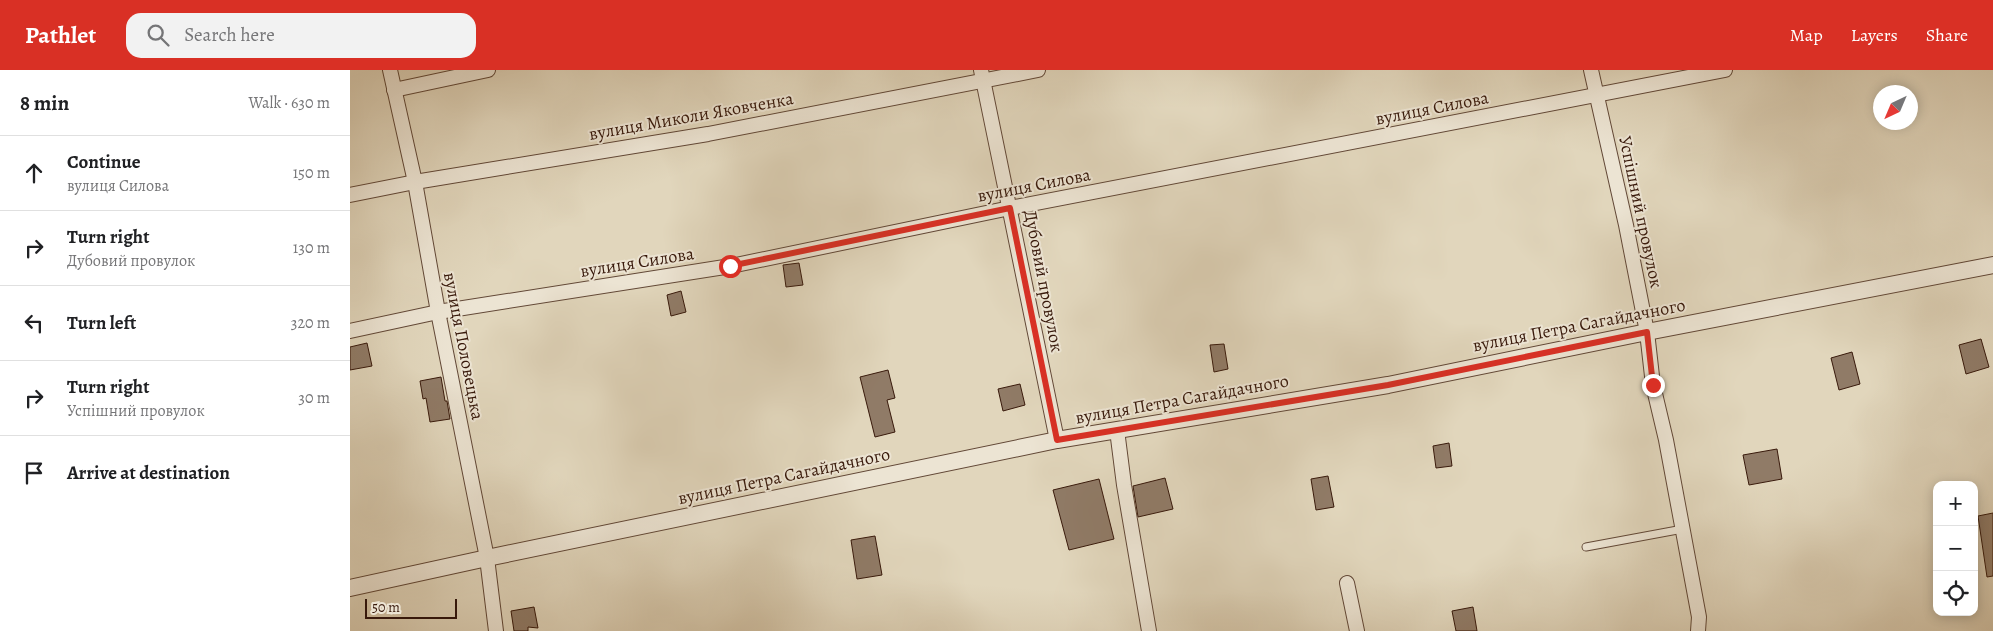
<!DOCTYPE html>
<html lang="en">
<head>
<meta charset="utf-8">
<style>
  body { margin:0; font-family:Alegreya,serif; background:#f2f2f2; color:#202124 }
  .controls { position:absolute; right:15px; bottom:15px; display:grid; overflow:hidden; border-radius:10px; box-shadow:0 2px 12px #0003 }
  .controls button { width:45px; height:45px; display:grid; place-items:center; padding:0; border:0; border-bottom:1px solid #e0e0e0; background:#fff; color:#202124; font:25px sans-serif }
  .compass { position:absolute; left:1523px; top:15px; width:45px; height:45px; border-radius:50%; background:#fff; box-shadow:0 2px 12px #0003; rotate:224deg }
  .scale { position:absolute; left:15px; bottom:12px; width:92px; box-sizing:border-box; padding-left:5px; border:2px solid #38190b; border-top:0; font-size:14px; line-height:18px; white-space:nowrap; color:#38190b; -webkit-text-stroke:4px #ece4d3; paint-order:stroke }
  .stop { position:absolute; width:15px; height:15px; margin:-11px; border:4px solid #d93025; border-radius:50%; background:#fff }
  .stop.end { background:#d93025; border-color:#fff; box-shadow:0 1px 5px #0008 }
  .list { margin:0; padding:0; list-style:none }
  h2 { display:flex; justify-content:space-between; align-items:center; height:65px; margin:0; padding:0 20px; font-size:21px }
  h2 small { font-size:16px; font-weight:400; color:#757577 }
  .list li { display:grid; grid-template-columns:32px 1fr auto; gap:15px; align-items:center; box-sizing:border-box; height:75px; padding:0 20px; border-top:1px solid #e0e0e0 }
  .list b { display:block; font-size:19px; white-space:nowrap }
  .list p { margin:0; font-size:16px; white-space:nowrap; color:#757577 }
  .list em { font-size:16px; font-style:normal; color:#757577 }
  .icon { flex:none; width:28px; height:28px; fill:none; stroke:currentColor; stroke-width:2; stroke-linecap:round; stroke-linejoin:round }
  .map { position:relative; flex:none; width:1643px; height:561px; overflow:hidden }
  header { display:flex; align-items:center; gap:30px; box-sizing:border-box; height:70px; padding:0 25px; background:#d93025; color:#fff }
  header strong { font-size:24px }
  nav { display:flex; gap:28px; margin-inline-start:auto; font-size:18px }
  .search { width:350px; height:45px; background:#f2f2f2; display:flex; align-items:center; gap:12px; box-sizing:border-box; padding:0 18px; border-radius:15px; color:#757577; font-size:19px }
  main { display:flex }
  aside { flex:1; background:#fff }
  .map>svg:first-child { display:block }
</style>
</head>
<body>
<header>
<strong>Pathlet</strong>
<div class="search"><svg class="icon" aria-label="search" viewBox="0 0 24 24"><circle cx="10" cy="10" r="6"/><path d="M15 15l6 6"/></svg>Search here</div>
<nav><a>Map</a><a>Layers</a><a>Share</a></nav>
</header>
<main>
<aside>
<h2>8 min<small>Walk · 630 m</small></h2>
<ul class="list">
<li><svg class="icon" aria-label="ahead" viewBox="0 0 24 24"><path d="M12 20V5M6 11l6-6 6 6"/></svg><div><b>Continue</b><p>вулиця Силова</p></div><em>150 m</em></li>
<li><svg class="icon" aria-label="right" viewBox="0 0 24 24"><path d="M7 20v-9h11M14 6l5 5-5 5"/></svg><div><b>Turn right</b><p>Дубовий провулок</p></div><em>130 m</em></li>
<li><svg class="icon" aria-label="left" viewBox="0 0 24 24"><path d="M17 20v-9H6M10 6l-5 5 5 5"/></svg><div><b>Turn left</b></div><em>320 m</em></li>
<li><svg class="icon" aria-label="right" viewBox="0 0 24 24"><path d="M7 20v-9h11M14 6l5 5-5 5"/></svg><div><b>Turn right</b><p>Успішний провулок</p></div><em>30 m</em></li>
<li><svg class="icon" aria-label="arrive" viewBox="0 0 24 24"><path d="M6 21V4h12l-3 4 3 4H6"/></svg><div><b>Arrive at destination</b></div></li>
</ul>
</aside>
<div class="map">
<svg width="1643" height="561" viewBox="0 0 1643 561">
  <rect width="100%" height="100%" fill="#e1d6bc"/>
  <filter id="stains"><feTurbulence type="fractalNoise" baseFrequency=".004" numOctaves="4"/><feColorMatrix values="0 0 0 0 .2 0 0 0 0 .09 0 0 0 0 .02 0 0 0 .5 -.17"/></filter>
  <radialGradient id="worn" r=".72"><stop offset=".6" stop-color="#630" stop-opacity="0"/><stop offset="1" stop-color="#630" stop-opacity=".3"/></radialGradient>
  <g fill="#907b67" stroke="#38190b">
    <path d="M449,193L453,215L436,217L433,195Z"/>
    <path d="M331,221L336,242L321,246L317,225Z"/>
    <path d="M1631,269L1639,297L1616,304L1609,275Z"/>
    <path d="M17,273L22,296L0,300V277Z"/>
    <path d="M874,274L878,299L864,302L860,275Z"/>
    <path d="M1502,282L1510,314L1489,320L1481,288Z"/>
    <path d="M538,300L545,328L537,330L545,362L525,367L510,307Z"/>
    <path d="M91,307L95,331H97L100,349L80,352L76,328L73,329L70,311Z"/>
    <path d="M670,314L675,335L653,341L648,319Z"/>
    <path d="M1099,373L1102,396L1086,398L1083,376Z"/>
    <path d="M1427,379L1432,409L1399,415L1393,385Z"/>
    <path d="M978,406L984,437L966,440L961,409Z"/>
    <path d="M815,408L823,439L788,447L783,416Z"/>
    <path d="M749,409L764,469L719,480L703,420Z"/>
    <path d="M1643,443V506L1637,507L1628,446Z"/>
    <path d="M525,466L532,505L507,509L501,470Z"/>
    <path d="M184,537L188,558L178,557V561H164L161,541Z"/>
    <path d="M1123,537L1127,561H1106L1102,541Z"/>
  </g>
  <g fill="none" stroke-linecap="round" stroke-linejoin="round">
    <defs>
      <path id="service" d="M1236,477L1333,459"/>
      <g id="minor">
        <path d="M40,0L65,112L88,242L137,488L146,561"/>
        <path d="M631,0L707,370"/>
        <path d="M1241,0L1276,155L1297,262L1303,315L1316,370L1349,547L1348,561"/>
        <path d="M44,20L138,0"/>
        <path d="M0,125L65,112L358,64L688,0"/>
        <path d="M0,261L88,242L381,196L660,138L1375,0"/>
        <path d="M767,360L774,415L799,561"/>
        <path d="M997,513L1007,561"/>
      </g>
      <path id="tertiary" d="M0,518L137,488L707,370L1038,315L1297,262L1643,195"/>
    </defs>
    <use href="#service" stroke="#624837" stroke-width="9"/>
    <use href="#minor" stroke="#624837" stroke-width="16"/>
    <use href="#tertiary" stroke="#624837" stroke-width="18"/>
    <use href="#service" stroke="#ece4d3" stroke-width="7"/>
    <use href="#minor" stroke="#ece4d3" stroke-width="14"/>
    <use href="#tertiary" stroke="#ece4d3" stroke-width="16"/>
  </g>
  <g fill="none" stroke-linecap="round" stroke-linejoin="round">
    <path stroke="#d93025" stroke-width="6" d="M380,196L660,138L707,370L1038,315L1297,262L1303,315"/>
  </g>
  <g text-anchor="middle" dominant-baseline="central" stroke-width="4" stroke-linejoin="round" paint-order="stroke">
    <g font-size="18" fill="#38190b" stroke="#ece4d3">
      <text transform="translate(1082 38) rotate(-11)">вулиця Силова</text>
      <text transform="translate(341 46) rotate(-10)">вулиця Миколи Яковченка</text>
      <text transform="translate(684 115) rotate(-11)">вулиця Силова</text>
      <text transform="translate(1291 142) rotate(78)">Успішний провулок</text>
      <text transform="translate(287 192) rotate(-9)">вулиця Силова</text>
      <text transform="translate(694 211) rotate(79)">Дубовий провулок</text>
      <text transform="translate(1229 255) rotate(-11)">вулиця Петра Сагайдачного</text>
      <text transform="translate(114 276) rotate(79)">вулиця Половецька</text>
      <text transform="translate(832 329) rotate(-10)">вулиця Петра Сагайдачного</text>
      <text transform="translate(434 406) rotate(-12)">вулиця Петра Сагайдачного</text>
    </g>
  </g>
  <rect width="100%" height="100%" filter="url(#stains)"/>
  <rect width="100%" height="100%" fill="url(#worn)"/>
</svg>
<div class="controls">
<button>+</button>
<button>−</button>
<button><svg class="icon" aria-label="locate" viewBox="0 0 24 24"><circle cx="12" cy="12" r="6"/><path d="M12 2v4M12 18v4M2 12h4M18 12h4"/></svg></button>
</div>
<svg class="compass" viewBox="-18 -18 36 36"><path d="M0-13l5 13h-10z" fill="#e53935"/><path d="M0 13l5-13h-10z" fill="#757577"/></svg>
<div class="scale">50 m</div>
<div class="stop" style="left:380px;top:196px"></div>
<div class="stop end" style="left:1303px;top:315px"></div>
</div>
</main>
</body>
</html>
